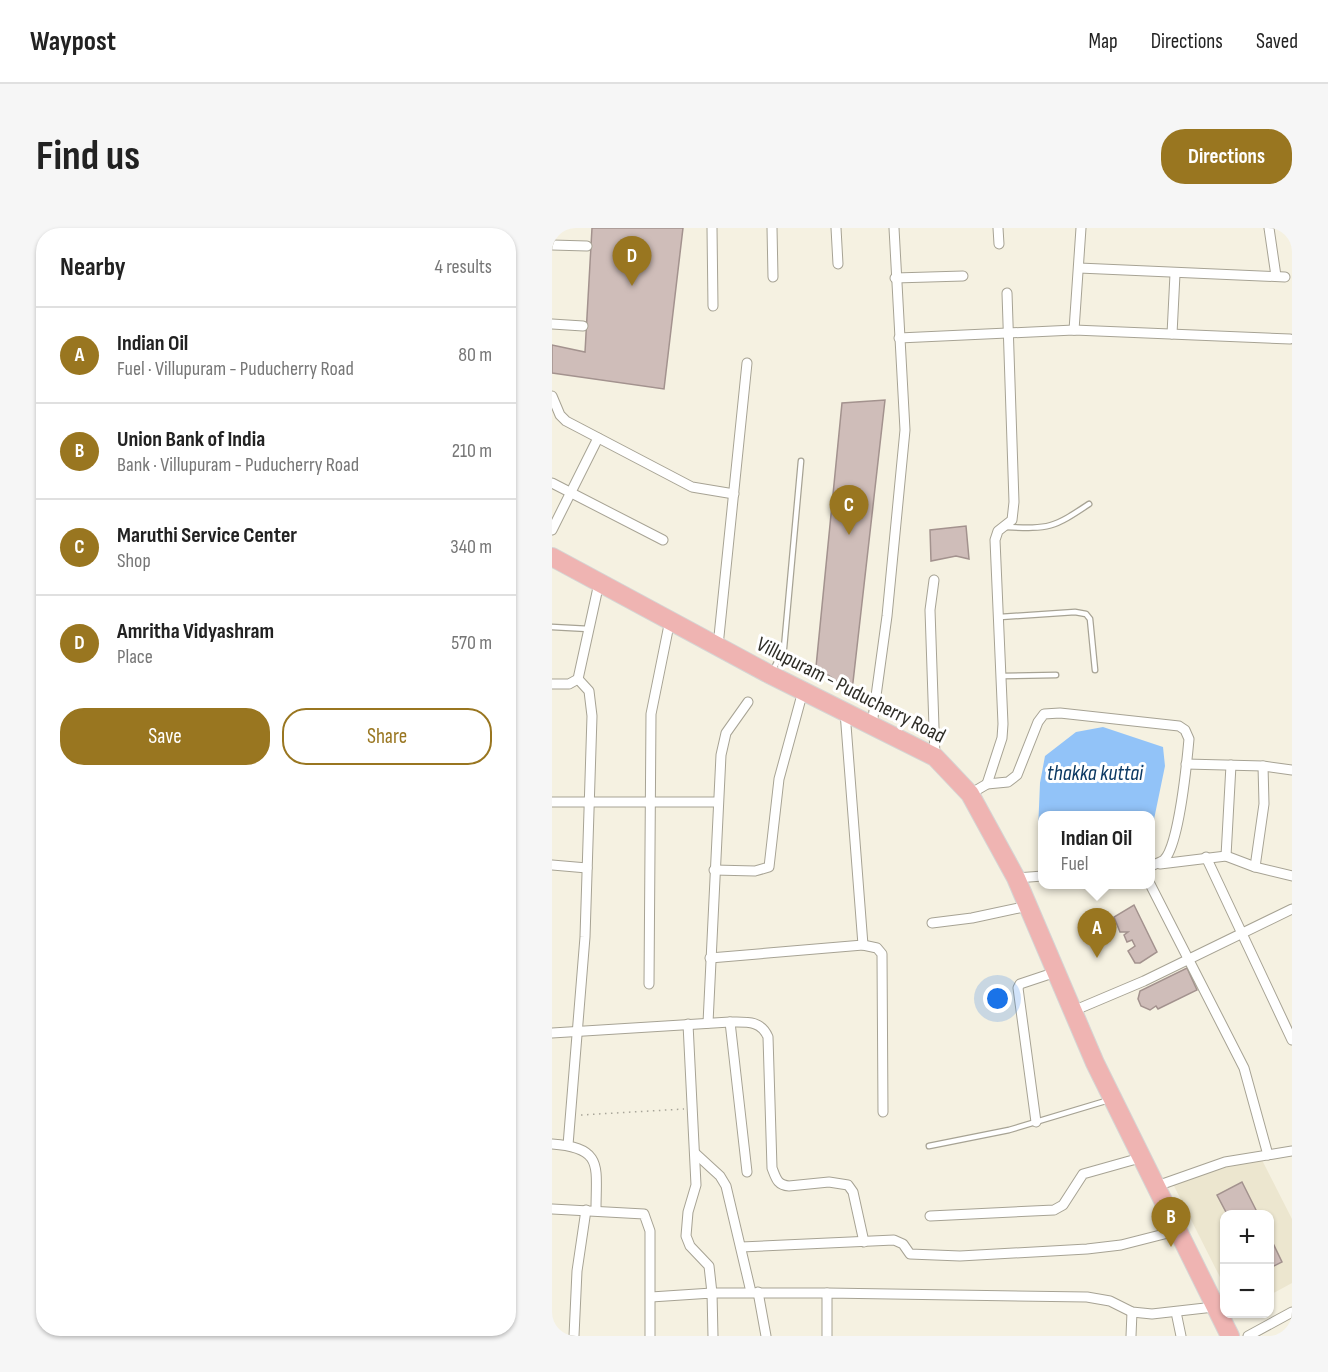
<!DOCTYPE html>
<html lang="en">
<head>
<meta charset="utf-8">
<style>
  body { margin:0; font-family:"Sofia Sans Condensed",sans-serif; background:#f6f6f6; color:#222 }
  .controls { position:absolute; right:18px; bottom:18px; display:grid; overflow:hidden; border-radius:12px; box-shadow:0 2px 4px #0004 }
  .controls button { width:54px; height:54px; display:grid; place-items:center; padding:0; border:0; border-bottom:2px solid #e0e0e0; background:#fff; color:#222; font:30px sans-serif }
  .you { position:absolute; left:446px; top:771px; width:21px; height:21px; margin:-15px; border:4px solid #fff; border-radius:50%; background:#1a73e8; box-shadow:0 0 0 9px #1a73e833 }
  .badge { display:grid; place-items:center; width:39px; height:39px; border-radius:50%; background:#997620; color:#fff; font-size:20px; font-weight:700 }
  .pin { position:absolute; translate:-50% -50px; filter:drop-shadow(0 2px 3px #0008) }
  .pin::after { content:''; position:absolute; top:32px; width:21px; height:18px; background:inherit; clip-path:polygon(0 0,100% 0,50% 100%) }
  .popup { position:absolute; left:486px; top:583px; width:117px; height:78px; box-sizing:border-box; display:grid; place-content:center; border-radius:12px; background:#fff; filter:drop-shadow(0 2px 4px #0005); font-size:20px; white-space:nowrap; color:#767676 }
  .popup b { font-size:22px; color:#222 }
  .popup::after { content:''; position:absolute; left:50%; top:100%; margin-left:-12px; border:12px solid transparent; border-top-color:#fff }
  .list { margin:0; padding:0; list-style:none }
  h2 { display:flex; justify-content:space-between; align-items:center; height:78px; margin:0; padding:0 24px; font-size:26px }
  h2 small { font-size:20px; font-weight:400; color:#767676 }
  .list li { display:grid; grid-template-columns:39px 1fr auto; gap:18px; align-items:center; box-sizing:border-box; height:96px; padding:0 24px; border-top:2px solid #e0e0e0 }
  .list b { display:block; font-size:22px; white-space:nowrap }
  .list p { margin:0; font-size:20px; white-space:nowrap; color:#767676 }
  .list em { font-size:20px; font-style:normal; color:#767676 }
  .actions { display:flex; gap:12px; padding:18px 24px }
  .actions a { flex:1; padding:14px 0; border:2px solid #997620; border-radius:24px; text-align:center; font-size:21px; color:#997620 }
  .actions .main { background:#997620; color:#fff }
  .map { position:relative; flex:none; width:740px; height:1108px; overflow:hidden; border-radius:24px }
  header { display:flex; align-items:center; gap:36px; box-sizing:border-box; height:84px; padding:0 30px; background:#fff; border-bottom:2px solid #e0e0e0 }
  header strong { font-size:28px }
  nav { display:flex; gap:33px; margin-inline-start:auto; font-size:21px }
  .intro { display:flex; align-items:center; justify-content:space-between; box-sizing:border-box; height:144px; padding:0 36px }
  h1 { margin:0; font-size:42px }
  .button { padding:15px 27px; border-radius:24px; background:#997620; color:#fff; font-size:21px; font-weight:700 }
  main { display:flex; gap:36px; padding:0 36px }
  aside { flex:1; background:#fff; border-radius:24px; box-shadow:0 2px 4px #0004 }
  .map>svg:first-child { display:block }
</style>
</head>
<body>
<header>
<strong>Waypost</strong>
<nav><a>Map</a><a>Directions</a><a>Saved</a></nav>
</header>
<div class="intro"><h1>Find us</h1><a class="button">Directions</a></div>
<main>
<aside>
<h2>Nearby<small>4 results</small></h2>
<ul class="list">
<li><span class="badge">A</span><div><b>Indian Oil</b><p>Fuel · Villupuram - Puducherry Road</p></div><em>80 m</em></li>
<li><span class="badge">B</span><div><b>Union Bank of India</b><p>Bank · Villupuram - Puducherry Road</p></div><em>210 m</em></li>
<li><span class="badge">C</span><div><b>Maruthi Service Center</b><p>Shop</p></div><em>340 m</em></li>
<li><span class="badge">D</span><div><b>Amritha Vidyashram</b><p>Place</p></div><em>570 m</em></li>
</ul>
<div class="actions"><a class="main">Save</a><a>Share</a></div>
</aside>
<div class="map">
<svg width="740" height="1108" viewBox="0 0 740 1108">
  <rect width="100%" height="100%" fill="#f5f1e1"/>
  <path fill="#ece6cf" d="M709,930L740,991V1055L718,1067V986H672V1057L620,954Z"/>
  <path fill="#92c3f8" d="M551,499L611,519L613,538L600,601L599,588H491V604L486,603L488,555L493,528L524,504Z"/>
  <g fill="#cfbdb9" stroke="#a3928e" stroke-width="1.5">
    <path d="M40,0H131L112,161L0,145V117L33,124Z"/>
    <path d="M333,172L300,463L264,439L290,175Z"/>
    <path d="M414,298L417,331L404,328L379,333L378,302Z"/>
    <path d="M582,677L605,724L588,735H583L576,723L583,718L580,712L575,714L572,707L576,704H568L562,689Z"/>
    <path d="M635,740L645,762L606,781L604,778L598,782L589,778L586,771L588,763Z"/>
    <path d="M690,954L706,986H675L665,967Z"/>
    <path d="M718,1009L730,1034L718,1040Z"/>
  </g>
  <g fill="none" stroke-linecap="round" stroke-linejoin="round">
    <defs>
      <g id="lane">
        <path d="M454,299C498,301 501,300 537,276"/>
        <path d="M448,389L523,384L534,386L538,391L543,442"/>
        <path d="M0,399L37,401"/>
        <path d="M221,442L232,420L249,233"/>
        <path d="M450,448L504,447"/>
        <path d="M377,918L457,902L557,872"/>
      </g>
      <g id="street">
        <path d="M160,0L161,78"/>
        <path d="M220,0L221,49"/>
        <path d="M284,0L286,36"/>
        <path d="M446,0L447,16"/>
        <path d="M717,0L724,48"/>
        <path d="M0,17L35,18"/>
        <path d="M527,40L733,49"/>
        <path d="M343,50L411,48"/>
        <path d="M0,96L31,98"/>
        <path d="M522,102L529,0"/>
        <path d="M620,106L623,46"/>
        <path d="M347,110L522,102L738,111"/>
        <path d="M0,168L8,187L14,193L140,259L182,266"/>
        <path d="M0,255L111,312"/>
        <path d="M0,302L46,210"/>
        <path d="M382,352L378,382L383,529"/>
        <path d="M166,418L195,135"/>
        <path d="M0,456H17L26,451L47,355"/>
        <path d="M320,497L335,388L353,202L342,0"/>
        <path d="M634,536L711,538L740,542"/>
        <path d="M435,556L450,510L451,496L443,312L446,303L460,292L462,274L455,65"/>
        <path d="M418,566L435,556L456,554L465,547L486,494L492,486L508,485L627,498L633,502L637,511C635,533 627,617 612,632C609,634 603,636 599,638"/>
        <path d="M0,574H166"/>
        <path d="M674,628L679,537"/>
        <path d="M654,629L740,812"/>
        <path d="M608,636L674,628L703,639L740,648"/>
        <path d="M0,637L35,640"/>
        <path d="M703,639L712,576L711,538"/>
        <path d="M162,642L203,643L217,639L227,551L251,463"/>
        <path d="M464,650L491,648"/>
        <path d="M598,656L692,840L716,927"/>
        <path d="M380,695L420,690L476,678"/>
        <path d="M311,717L325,720L330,726L331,884"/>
        <path d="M158,730L311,717L293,484"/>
        <path d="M97,756L99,486L118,392"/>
        <path d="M521,783L592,753L740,681"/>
        <path d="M178,794L195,944"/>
        <path d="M156,795L169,527L174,505L196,474"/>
        <path d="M136,796L144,957L136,984L134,1008L138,1018L157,1038L160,1065H275"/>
        <path d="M0,805L178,794C194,794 209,792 216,809L220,940C224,950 225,957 237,958L277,954L296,957L301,964L312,1014"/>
        <path d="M484,894L466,760L468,756L504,744"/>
        <path d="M0,916C52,920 44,938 44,982"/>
        <path d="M16,917L33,709L40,488L37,463L26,451"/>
        <path d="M144,926L168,948L174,958L199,1064"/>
        <path d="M602,959L673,934L740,923"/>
        <path d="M0,981L92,986L98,1003V1108"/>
        <path d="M378,988L502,982L511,977L531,946L588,930"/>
        <path d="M189,1019L342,1012L351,1016L358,1026L408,1028L535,1021L569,1017L624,1003"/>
        <path d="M206,1064L214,1108"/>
        <path d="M99,1069L160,1065L161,1108"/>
        <path d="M624,1084L629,1108"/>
        <path d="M22,1108L25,1043L34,982"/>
        <path d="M275,1108V1065L535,1069L558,1073L580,1084L600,1086L662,1079"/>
        <path d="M579,1108L580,1084"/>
        <path d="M696,1108L740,1084"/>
      </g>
      <path id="highway" d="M0,329L217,446L383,529L418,566L464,650L543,835L678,1108"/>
    </defs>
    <use href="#lane" stroke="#a7a394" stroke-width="7"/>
    <use href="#street" stroke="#a7a394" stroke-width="11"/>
    <use href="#highway" stroke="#d5d5d4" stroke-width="20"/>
    <path stroke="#a8a599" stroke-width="1.5" stroke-dasharray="1.5 4.5" stroke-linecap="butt" d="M29,887L132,881"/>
    <use href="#lane" stroke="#fff" stroke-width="4.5"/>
    <use href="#street" stroke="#fff" stroke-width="9"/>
    <use href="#highway" stroke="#efb4b2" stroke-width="18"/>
  </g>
  <g text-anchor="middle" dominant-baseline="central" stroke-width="6" stroke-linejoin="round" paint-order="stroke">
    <g font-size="21" fill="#2f2e28" stroke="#fff">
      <text transform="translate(299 462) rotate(27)">Villupuram - Puducherry Road</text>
    </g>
    <g font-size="22" font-style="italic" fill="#0c3963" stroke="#fff">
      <text x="543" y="545">thakka kuttai</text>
    </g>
  </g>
</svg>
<div class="controls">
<button>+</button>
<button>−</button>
</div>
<div class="you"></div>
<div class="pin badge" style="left:545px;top:730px">A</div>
<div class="popup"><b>Indian Oil</b>Fuel</div>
<div class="pin badge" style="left:619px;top:1019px">B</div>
<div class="pin badge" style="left:297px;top:307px">C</div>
<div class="pin badge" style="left:80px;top:58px">D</div>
</div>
</main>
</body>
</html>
